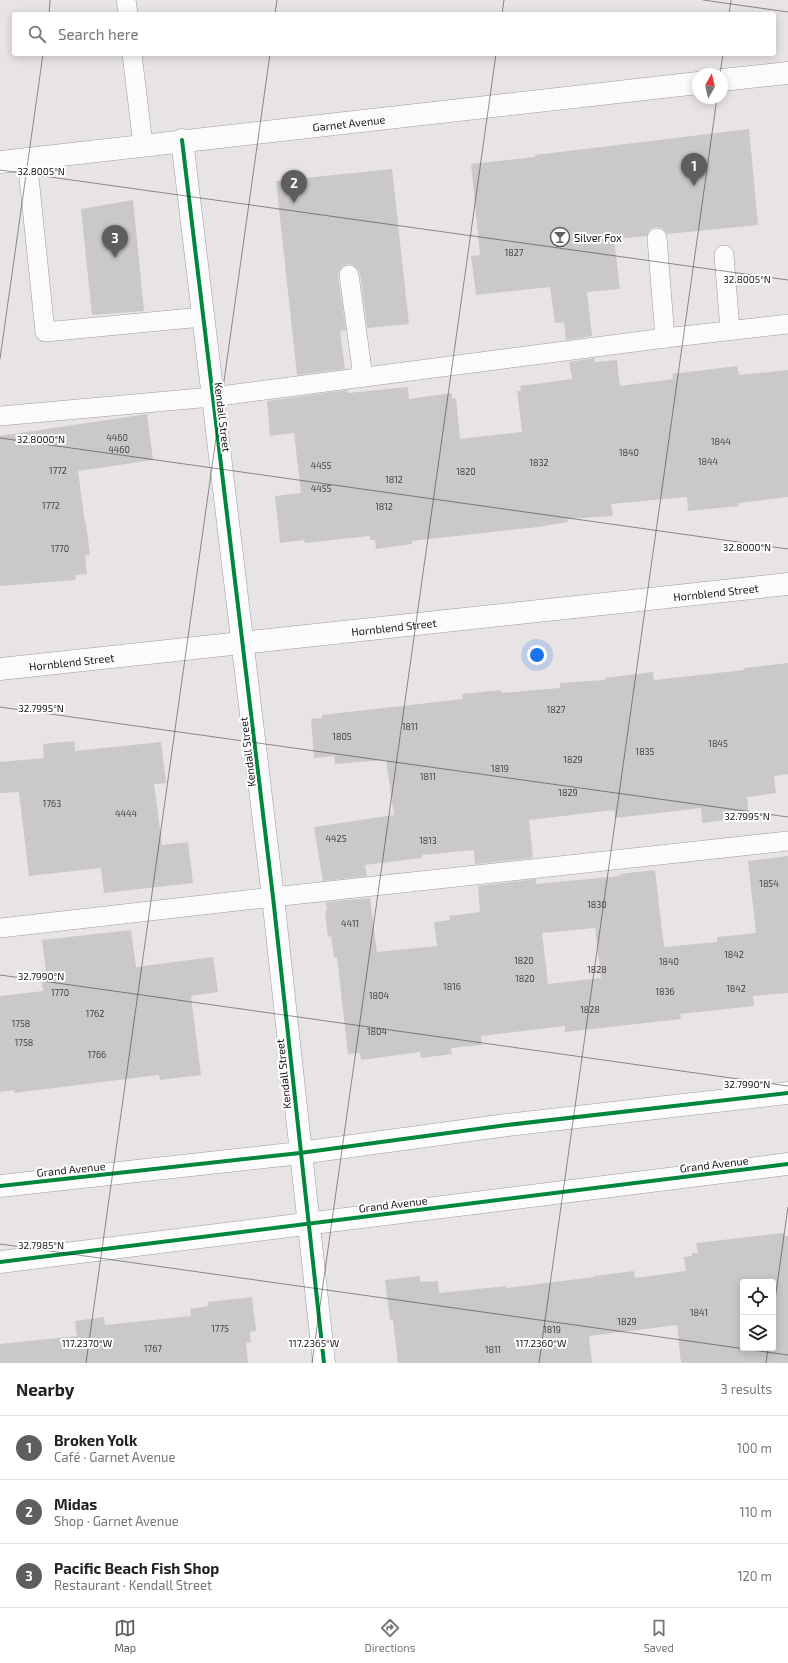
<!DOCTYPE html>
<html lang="en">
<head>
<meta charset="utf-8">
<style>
  body { margin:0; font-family:"Exo 2",sans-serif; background:#f6f6f6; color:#222 }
  .controls { position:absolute; right:12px; bottom:12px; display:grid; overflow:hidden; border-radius:4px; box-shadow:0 2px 10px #0003 }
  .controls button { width:36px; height:36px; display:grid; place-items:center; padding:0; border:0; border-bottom:1px solid #e0e0e0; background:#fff; color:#222; font:20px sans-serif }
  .compass { position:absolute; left:692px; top:68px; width:36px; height:36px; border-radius:50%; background:#fff; box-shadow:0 2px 10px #0003; rotate:8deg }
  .you { position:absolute; left:537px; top:655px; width:14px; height:14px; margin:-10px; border:3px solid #fff; border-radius:50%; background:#1a73e8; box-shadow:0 0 0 6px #1a73e833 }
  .badge { display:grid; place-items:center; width:26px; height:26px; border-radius:50%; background:#605d5d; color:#fff; font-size:13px; font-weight:700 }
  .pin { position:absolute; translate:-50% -33px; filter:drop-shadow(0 1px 2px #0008) }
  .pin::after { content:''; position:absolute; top:21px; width:14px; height:12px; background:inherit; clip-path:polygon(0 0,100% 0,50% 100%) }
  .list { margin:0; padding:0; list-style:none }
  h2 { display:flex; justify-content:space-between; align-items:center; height:52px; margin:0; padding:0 16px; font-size:17px }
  h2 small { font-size:13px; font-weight:400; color:#767676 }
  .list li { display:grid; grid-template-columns:26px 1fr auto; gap:12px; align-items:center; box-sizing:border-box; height:64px; padding:0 16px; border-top:1px solid #e0e0e0 }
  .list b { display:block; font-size:15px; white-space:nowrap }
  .list p { margin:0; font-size:13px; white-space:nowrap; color:#767676 }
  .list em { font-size:13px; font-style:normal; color:#767676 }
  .icon { flex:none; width:22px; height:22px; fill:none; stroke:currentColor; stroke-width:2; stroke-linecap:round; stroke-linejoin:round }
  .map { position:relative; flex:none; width:788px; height:1363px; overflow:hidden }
  .search { position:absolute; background:#fff; box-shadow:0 2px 10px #0003; left:12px; right:12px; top:12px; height:44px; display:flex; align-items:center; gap:10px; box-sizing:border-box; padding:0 14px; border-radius:4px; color:#767676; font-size:15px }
  .sheet { height:244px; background:#fff }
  nav { display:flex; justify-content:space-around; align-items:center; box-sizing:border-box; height:56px; border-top:1px solid #e0e0e0; background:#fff; font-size:11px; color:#767676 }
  nav a { display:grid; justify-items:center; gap:2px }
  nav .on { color:#605d5d }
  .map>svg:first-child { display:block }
</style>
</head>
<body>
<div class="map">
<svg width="788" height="1363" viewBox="0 0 788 1363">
  <rect width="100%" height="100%" fill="#e8e4e5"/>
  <g fill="#cbc8c9" fill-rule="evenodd">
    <path d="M749,129L758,225L667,234L662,228L656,227L650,229L647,236L614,239L620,289L587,292L592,336L566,340L564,322L555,323L550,287L476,295L471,256L480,255L471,164L535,157V155Z"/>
    <path d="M392,169L409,324L367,328L360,273L358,269L353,265L348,264L343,266L339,271L338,276L346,330L340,331L345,369L297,375L276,181Z"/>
    <path d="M133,200L144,311L92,315L81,209Z"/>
    <path d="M594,358L595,362L617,360L620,386L673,379L672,374L737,366L739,375L788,370V497L738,503L739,506L688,511L687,497L611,504L613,516L567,519L568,522L538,527L412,541V544L376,549L375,540H370V536L305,543L304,540L280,543L275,496L301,493L294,433L270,436L267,401L347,390L348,393L408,387L409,399L452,393V399L456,398L460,439L522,432L517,391H521L520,386L572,379L569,362Z"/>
    <path d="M147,414L153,460L78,471L85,523H86L90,555H85L87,574L75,575L76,580L0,586V436Z"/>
    <path d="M788,663V774L774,776L776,793L747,797L749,817L702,823L701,808L615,818L614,810L529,820L533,858L475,864L474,850L422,855V858L365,865L367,876L323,881L314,827L394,815L386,760L335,764L334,756L314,758L311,719L322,718V715L463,699L462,694L501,690L502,693L560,688V683L605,680V678L653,672L654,680L744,670V668Z"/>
    <path d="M74,741L75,751L161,742L166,783L154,784L162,845L188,842L193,883L104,893L101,868L29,876L19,792L0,793V762L44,758L43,744Z"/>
    <path d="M788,856V993L753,996L754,1006L680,1014L681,1019L565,1032V1026L481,1036L482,1045L451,1048L452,1054L421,1058L420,1052L361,1060L360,1053L348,1054L337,957L334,958L331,936L328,937L325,911H327L326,902L370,898L377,952L437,946L434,922L450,920L449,916L480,912L478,886L536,879V884L620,876L619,874L655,870L664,947L717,942V937L756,933L748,861ZM595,928L601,978L548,984L542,933Z"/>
    <path d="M131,930L136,967L213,957L218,992L191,996L201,1075L160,1080L159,1075L14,1093V1090L0,1092V996L43,991L40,971L46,970L42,940Z"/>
    <path d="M784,1233V1236H788V1363H681L677,1325L589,1336L592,1363H398L393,1320H390L385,1280L420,1276V1282L438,1281L439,1293L506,1286V1288L594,1277V1276L634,1271L635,1278L686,1271L684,1257L692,1256V1253H698L696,1243ZM743,1282H773V1348H743Z"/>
    <path d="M252,1297L256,1331L250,1332L251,1342L246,1343L248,1363H0V1344L77,1336L75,1321L104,1317L105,1325L191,1316L190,1309L208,1306V1302Z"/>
  </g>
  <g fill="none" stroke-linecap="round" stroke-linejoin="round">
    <defs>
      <g id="lane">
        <path d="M126,0L128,14"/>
        <path d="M132,54L143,145"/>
        <path d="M27,158L45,332L202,317"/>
        <path d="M657,238L665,338"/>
        <path d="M724,255L730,330"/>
        <path d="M349,275L363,377"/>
        <path d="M0,416L212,397L665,338L788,324"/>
        <path d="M0,928L273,897L788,841"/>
      </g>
      <g id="street">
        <path d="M182,140L273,897L324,1363"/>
        <path id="s1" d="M0,669L788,584"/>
      </g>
      <g id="secondary">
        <path d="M722,80L788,73"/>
        <path id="s2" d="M0,162L698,83"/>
      </g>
      <g id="primary">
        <path d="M0,1186L300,1153L507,1125L788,1093"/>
        <path d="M0,1262L788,1164"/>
      </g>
    </defs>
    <use href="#lane" stroke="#9d9a9b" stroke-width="20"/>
    <use href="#street" stroke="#9d9a9b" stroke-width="23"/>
    <use href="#secondary" stroke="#9d9a9b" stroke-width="23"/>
    <use href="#primary" stroke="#9d9a9b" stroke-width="23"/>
    <use href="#lane" stroke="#fcfbfb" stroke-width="19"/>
    <use href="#street" stroke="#fcfbfb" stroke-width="22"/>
    <use href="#secondary" stroke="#fcfbfb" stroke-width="22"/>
    <use href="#primary" stroke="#fcfbfb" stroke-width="22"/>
    <defs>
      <g id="cycleway">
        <path d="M182,140L273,897L324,1363"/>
        <path d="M0,1186L300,1153L507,1125L788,1093"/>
        <path d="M0,1262L788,1164"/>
      </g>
    </defs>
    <use href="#cycleway" stroke="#fff" stroke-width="6"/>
    <use href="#cycleway" stroke="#00873e" stroke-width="4"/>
  </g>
  <path fill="none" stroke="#161414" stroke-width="1" stroke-opacity="0.45" d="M703,0L788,12M49,14L50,0M275,14L277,0M502,14L504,0M729,14L731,0M720,74L723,54M0,170L788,280M0,359L43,54M0,438L788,549M0,707L788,817M0,975L788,1086M0,1244L788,1355M773,1314L788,1207M86,1363L270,54M312,1363L496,54M539,1363L717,98M766,1363L768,1348"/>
  <defs>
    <symbol id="bar-ring" viewBox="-11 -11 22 22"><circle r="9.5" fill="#fff" stroke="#605d5d" stroke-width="1.5"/><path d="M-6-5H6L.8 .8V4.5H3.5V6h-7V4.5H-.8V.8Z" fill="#605d5d"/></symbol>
  </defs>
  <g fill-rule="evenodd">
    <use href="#bar-ring" x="549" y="226" width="22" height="22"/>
  </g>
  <g text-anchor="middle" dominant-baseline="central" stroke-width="4" stroke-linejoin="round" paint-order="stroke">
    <g font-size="9" fill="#434141">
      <text x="514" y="252">1827</text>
      <text x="117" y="437">4460</text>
      <text x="721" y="441">1844</text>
      <text x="119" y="449">4460</text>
      <text x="629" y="452">1840</text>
      <text x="708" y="461">1844</text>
      <text x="539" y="462">1832</text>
      <text x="321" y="465">4455</text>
      <text x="58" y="470">1772</text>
      <text x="466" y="471">1820</text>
      <text x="394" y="479">1812</text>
      <text x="321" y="488">4455</text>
      <text x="51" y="505">1772</text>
      <text x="384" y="506">1812</text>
      <text x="60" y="548">1770</text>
      <text x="556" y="709">1827</text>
      <text x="410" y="726">1811</text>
      <text x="342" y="736">1805</text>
      <text x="718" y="743">1845</text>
      <text x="645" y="751">1835</text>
      <text x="573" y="759">1829</text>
      <text x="500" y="768">1819</text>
      <text x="428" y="776">1811</text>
      <text x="568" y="792">1829</text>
      <text x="52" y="803">1763</text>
      <text x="126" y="813">4444</text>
      <text x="336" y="838">4425</text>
      <text x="428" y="840">1813</text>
      <text x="769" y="883">1854</text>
      <text x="597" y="904">1830</text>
      <text x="350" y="923">4411</text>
      <text x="734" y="954">1842</text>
      <text x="524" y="960">1820</text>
      <text x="669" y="961">1840</text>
      <text x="597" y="969">1828</text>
      <text x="525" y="978">1820</text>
      <text x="452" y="986">1816</text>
      <text x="736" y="988">1842</text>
      <text x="665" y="991">1836</text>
      <text x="60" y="992">1770</text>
      <text x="379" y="995">1804</text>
      <text x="590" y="1009">1828</text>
      <text x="95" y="1013">1762</text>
      <text x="21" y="1023">1758</text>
      <text x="377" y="1031">1804</text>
      <text x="24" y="1042">1758</text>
      <text x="97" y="1054">1766</text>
      <text x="699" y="1312">1841</text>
      <text x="627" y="1321">1829</text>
      <text x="220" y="1328">1775</text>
      <text x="552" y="1329">1819</text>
      <text x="153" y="1348">1767</text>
      <text x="493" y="1349">1811</text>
    </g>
    <g font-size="11" fill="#161414" stroke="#fff">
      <text stroke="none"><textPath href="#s2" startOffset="351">Garnet Avenue</textPath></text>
      <text transform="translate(223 417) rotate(83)">Kendall Street</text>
      <text stroke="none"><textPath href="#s1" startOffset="720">Hornblend Street</textPath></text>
      <text stroke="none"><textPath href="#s1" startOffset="396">Hornblend Street</textPath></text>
      <text stroke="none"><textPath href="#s1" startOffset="72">Hornblend Street</textPath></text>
      <text transform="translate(247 752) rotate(-97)">Kendall Street</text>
      <text transform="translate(283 1074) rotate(-96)">Kendall Street</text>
      <text transform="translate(714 1164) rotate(-7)">Grand Avenue</text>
      <text transform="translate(71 1169) rotate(-6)">Grand Avenue</text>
      <text transform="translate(393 1204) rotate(-7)">Grand Avenue</text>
    </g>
    <g font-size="11" fill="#161414" stroke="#fff" text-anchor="start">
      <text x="574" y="237">Silver Fox</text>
    </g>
  </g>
  <g font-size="10" text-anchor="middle" fill="#161414" stroke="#fff" stroke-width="4" stroke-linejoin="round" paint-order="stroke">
    <text x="41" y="175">32.8005°N</text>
    <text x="747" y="283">32.8005°N</text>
    <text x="41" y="443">32.8000°N</text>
    <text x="747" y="551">32.8000°N</text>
    <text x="41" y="712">32.7995°N</text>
    <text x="747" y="820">32.7995°N</text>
    <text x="41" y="980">32.7990°N</text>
    <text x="747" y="1088">32.7990°N</text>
    <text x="41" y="1249">32.7985°N</text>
    <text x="87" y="1347">117.2370°W</text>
    <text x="314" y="1347">117.2365°W</text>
    <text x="541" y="1347">117.2360°W</text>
  </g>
</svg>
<div class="controls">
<button><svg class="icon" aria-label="locate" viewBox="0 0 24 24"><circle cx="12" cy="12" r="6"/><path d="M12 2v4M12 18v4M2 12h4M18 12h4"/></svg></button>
<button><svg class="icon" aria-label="layers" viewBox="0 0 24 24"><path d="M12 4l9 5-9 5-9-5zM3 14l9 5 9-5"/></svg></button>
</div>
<svg class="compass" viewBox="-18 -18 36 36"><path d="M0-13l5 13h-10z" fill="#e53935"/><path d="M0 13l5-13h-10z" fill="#767676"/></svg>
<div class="you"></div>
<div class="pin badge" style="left:694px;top:186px">1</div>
<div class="pin badge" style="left:294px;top:203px">2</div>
<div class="pin badge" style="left:115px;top:258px">3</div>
<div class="search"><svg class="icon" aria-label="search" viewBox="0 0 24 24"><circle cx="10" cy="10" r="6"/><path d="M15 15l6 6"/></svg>Search here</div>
</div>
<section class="sheet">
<h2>Nearby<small>3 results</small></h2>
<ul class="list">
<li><span class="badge">1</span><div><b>Broken Yolk</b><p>Café · Garnet Avenue</p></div><em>100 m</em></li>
<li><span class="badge">2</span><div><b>Midas</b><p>Shop · Garnet Avenue</p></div><em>110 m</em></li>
<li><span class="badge">3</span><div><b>Pacific Beach Fish Shop</b><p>Restaurant · Kendall Street</p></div><em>120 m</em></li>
</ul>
</section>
<nav>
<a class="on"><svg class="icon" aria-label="map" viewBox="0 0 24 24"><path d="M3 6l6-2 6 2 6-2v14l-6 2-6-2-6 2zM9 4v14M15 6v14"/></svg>Map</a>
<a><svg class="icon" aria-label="directions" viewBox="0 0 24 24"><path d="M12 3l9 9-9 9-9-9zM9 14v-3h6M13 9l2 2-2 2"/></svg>Directions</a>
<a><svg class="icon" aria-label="saved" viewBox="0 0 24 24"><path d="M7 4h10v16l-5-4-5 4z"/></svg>Saved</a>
</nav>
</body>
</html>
